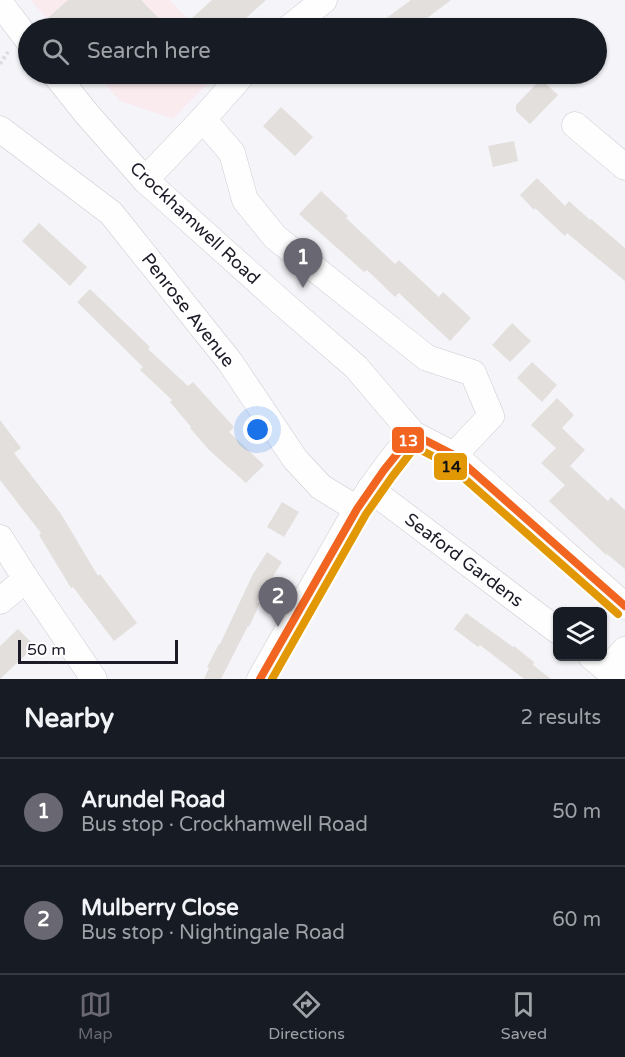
<!DOCTYPE html>
<html lang="en">
<head>
<meta charset="utf-8">
<style>
  body { margin:0; font-family:"Varela Round",sans-serif; background:#242831; color:#f1f3f6 }
  .controls { position:absolute; right:18px; bottom:18px; display:grid; overflow:hidden; border-radius:9px; box-shadow:0 2px 4px #0004 }
  .controls button { width:54px; height:54px; display:grid; place-items:center; padding:0; border:0; border-bottom:2px solid #363941; background:#171b24; color:#f1f3f6; font:30px sans-serif }
  .scale { position:absolute; left:18px; bottom:15px; width:160px; box-sizing:border-box; padding-left:6px; border:3px solid #1d1b28; border-top:0; font-size:16px; line-height:21px; white-space:nowrap; color:#1d1b28; -webkit-text-stroke:4px #fff; paint-order:stroke }
  .you { position:absolute; left:258px; top:430px; width:21px; height:21px; margin:-15px; border:4px solid #fff; border-radius:50%; background:#1a73e8; box-shadow:0 0 0 9px #1a73e833 }
  .badge { display:grid; place-items:center; width:39px; height:39px; border-radius:50%; background:#696771; color:#fff; font-size:20px; font-weight:700 }
  .pin { position:absolute; translate:-50% -50px; filter:drop-shadow(0 2px 3px #0008) }
  .pin::after { content:''; position:absolute; top:32px; width:21px; height:18px; background:inherit; clip-path:polygon(0 0,100% 0,50% 100%) }
  .list { margin:0; padding:0; list-style:none }
  h2 { display:flex; justify-content:space-between; align-items:center; height:78px; margin:0; padding:0 24px; font-size:26px }
  h2 small { font-size:20px; font-weight:400; color:#9ea1a6 }
  .list li { display:grid; grid-template-columns:39px 1fr auto; gap:18px; align-items:center; box-sizing:border-box; height:108px; padding:0 24px; border-top:2px solid #363941 }
  .list b { display:block; font-size:22px; white-space:nowrap }
  .list p { margin:0; font-size:20px; white-space:nowrap; color:#9ea1a6 }
  .list em { font-size:20px; font-style:normal; color:#9ea1a6 }
  .icon { flex:none; width:33px; height:33px; fill:none; stroke:currentColor; stroke-width:2; stroke-linecap:round; stroke-linejoin:round }
  .map { position:relative; flex:none; width:625px; height:679px; overflow:hidden }
  .search { position:absolute; background:#171b24; box-shadow:0 2px 4px #0004; left:18px; right:18px; top:18px; height:66px; display:flex; align-items:center; gap:15px; box-sizing:border-box; padding:0 21px; border-radius:33px; color:#9ea1a6; font-size:22px }
  .sheet { height:294px; background:#171b24 }
  nav { display:flex; justify-content:space-around; align-items:center; box-sizing:border-box; height:84px; border-top:2px solid #363941; background:#171b24; font-size:16px; color:#9ea1a6 }
  nav a { display:grid; justify-items:center; gap:3px }
  nav .on { color:#696771 }
  .map>svg:first-child { display:block }
</style>
</head>
<body>
<div class="map">
<svg width="625" height="679" viewBox="0 0 625 679">
  <rect width="100%" height="100%" fill="#f5f5f9"/>
  <g fill="#faebef">
    <path d="M30,0H170L196,28H56Z"/>
    <path d="M96,74H217L173,119L120,101Z"/>
  </g>
  <g fill="#e3dfdc">
    <path d="M68,0H141L168,28H58L48,18Z"/>
    <path d="M212,0H266L235,28H181Z"/>
    <path d="M411,0H451L414,28H373Z"/>
    <path d="M541,79L558,95L530,124L516,111V105Z"/>
    <path d="M281,107L313,137L295,156L263,126Z"/>
    <path d="M514,141L518,161L493,167L488,146Z"/>
    <path d="M537,178L565,206L569,201L590,220L591,219L625,248V281L567,233L565,236L535,208L534,210L520,195Z"/>
    <path d="M321,191L348,216L346,218L395,264L399,260L439,297L443,292L471,318L450,341L399,293L395,297L367,270L364,272L299,214Z"/>
    <path d="M39,223L87,267L70,286L22,241Z"/>
    <path d="M90,289L150,347L148,349L188,386L193,382L234,427L229,432L264,465L246,483L209,450L190,428L191,427L170,402L172,400L140,370L143,367L77,302Z"/>
    <path d="M512,323L531,341L510,362L492,345Z"/>
    <path d="M532,362L557,385L542,402L517,378Z"/>
    <path d="M557,398L574,415L562,428L585,450L570,466L608,501L611,497L625,510V569L607,554L606,555L549,501L565,485L541,463L556,448L531,425Z"/>
    <path d="M0,420L21,448L14,453L61,514L98,576L100,574L137,623L114,641L73,587L71,588L39,535L41,533L0,480Z"/>
    <path d="M282,502L299,512L284,537L267,527Z"/>
    <path d="M267,552L282,562L257,602L260,603L249,627L248,626L221,679H204L209,668L207,667L219,644H220L253,574Z"/>
    <path d="M466,613L513,647L514,646L534,662L533,665L551,679H524L480,645L478,647L454,629Z"/>
    <path d="M18,629L35,646L0,679V646Z"/>
  </g>
  <g fill="none" stroke-linecap="round" stroke-linejoin="round">
    <defs>
      <g id="minor">
        <path d="M0,3L28,40"/>
        <path d="M289,28L324,0"/>
        <path d="M55,74L86,113L145,180L281,302L356,367L413,434L454,455L625,606"/>
        <path d="M203,119L232,153L245,200L275,237L427,358L473,373L491,416L454,455"/>
        <path d="M575,125L625,167"/>
        <path d="M0,129L111,213L230,362L295,459L321,487L357,509"/>
        <path d="M145,180L203,119L243,74"/>
        <path d="M370,489L558,631"/>
        <path d="M0,538L26,579L94,679"/>
        <path d="M0,601L26,579"/>
        <path d="M591,656L618,679"/>
        <path d="M607,669L625,650"/>
        <path d="M260,679L357,509C374,483 392,457 413,434"/>
      </g>
    </defs>
    <use href="#minor" stroke="#cbcad2" stroke-width="27"/>
    <path stroke="#dcdcde" stroke-width="4" stroke-dasharray="3 3" stroke-linecap="butt" d="M0,64L8,52"/>
    <use href="#minor" stroke="#fefefe" stroke-width="26"/>
    <defs>
      <path id="bus-1" d="M260,679L357,509L384,470L413,434L454,455L625,606"/>
      <path id="bus-2" d="M272,679L366,514L392,477L415,447L448,464L618,614"/>
    </defs>
    <use href="#bus-1" stroke="#fff" stroke-width="12"/>
    <use href="#bus-2" stroke="#fff" stroke-width="12"/>
    <use href="#bus-1" stroke="#f26521" stroke-width="8"/>
    <use href="#bus-2" stroke="#e19804" stroke-width="8"/>
  </g>
  <g text-anchor="middle" dominant-baseline="central" stroke-width="6" stroke-linejoin="round" paint-order="stroke">
    <g font-size="18" fill="#1d1b28" stroke="#fff">
      <text transform="translate(195 223) rotate(43)">Crockhamwell Road</text>
      <text transform="translate(188 310) rotate(52)">Penrose Avenue</text>
      <text transform="translate(464 560) rotate(37)">Seaford Gardens</text>
    </g>
  </g>
  <g stroke="#fff" stroke-width="2">
    <rect x="391" y="426" width="34" height="28" rx="6" fill="#f26521"/>
    <rect x="433" y="452" width="35" height="29" rx="6" fill="#e19804"/>
  </g>
  <g font-size="16" text-anchor="middle" font-weight="bold" fill="#fff">
    <text x="408" y="446">13</text>
  </g>
  <g font-size="16" text-anchor="middle" font-weight="bold" fill="#111">
    <text x="451" y="472">14</text>
  </g>
</svg>
<div class="controls">
<button><svg class="icon" aria-label="layers" viewBox="0 0 24 24"><path d="M12 4l9 5-9 5-9-5zM3 14l9 5 9-5"/></svg></button>
</div>
<div class="scale">50 m</div>
<div class="you"></div>
<div class="pin badge" style="left:303px;top:288px">1</div>
<div class="pin badge" style="left:278px;top:627px">2</div>
<div class="search"><svg class="icon" aria-label="search" viewBox="0 0 24 24"><circle cx="10" cy="10" r="6"/><path d="M15 15l6 6"/></svg>Search here</div>
</div>
<section class="sheet">
<h2>Nearby<small>2 results</small></h2>
<ul class="list">
<li><span class="badge">1</span><div><b>Arundel Road</b><p>Bus stop · Crockhamwell Road</p></div><em>50 m</em></li>
<li><span class="badge">2</span><div><b>Mulberry Close</b><p>Bus stop · Nightingale Road</p></div><em>60 m</em></li>
</ul>
</section>
<nav>
<a class="on"><svg class="icon" aria-label="map" viewBox="0 0 24 24"><path d="M3 6l6-2 6 2 6-2v14l-6 2-6-2-6 2zM9 4v14M15 6v14"/></svg>Map</a>
<a><svg class="icon" aria-label="directions" viewBox="0 0 24 24"><path d="M12 3l9 9-9 9-9-9zM9 14v-3h6M13 9l2 2-2 2"/></svg>Directions</a>
<a><svg class="icon" aria-label="saved" viewBox="0 0 24 24"><path d="M7 4h10v16l-5-4-5 4z"/></svg>Saved</a>
</nav>
</body>
</html>
